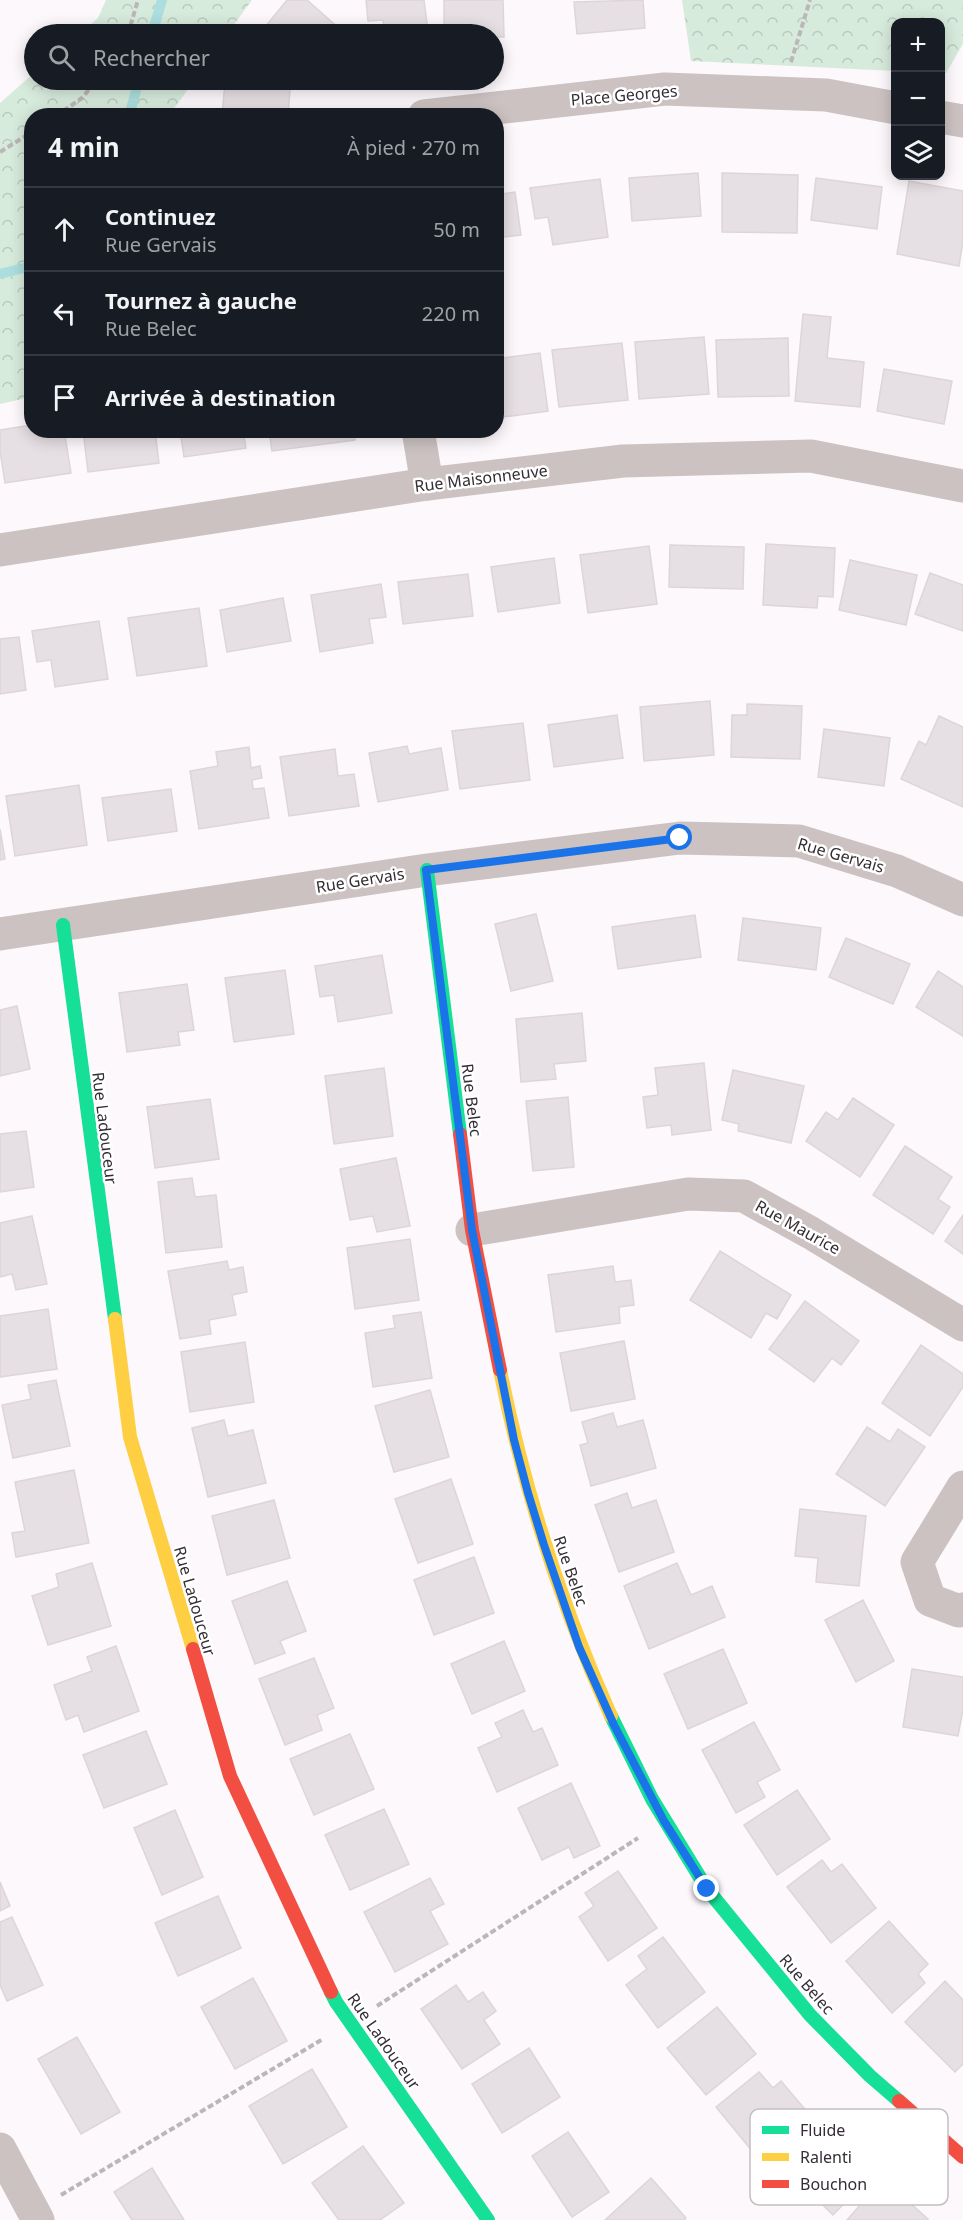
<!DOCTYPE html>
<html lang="fr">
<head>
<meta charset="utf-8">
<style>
  body { margin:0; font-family:"Noto Sans",sans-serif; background:#20242c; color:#f1f3f6 }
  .controls { position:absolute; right:18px; top:18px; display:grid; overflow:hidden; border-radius:12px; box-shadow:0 3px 15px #0003 }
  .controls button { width:54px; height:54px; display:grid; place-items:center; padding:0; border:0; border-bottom:2px solid #363941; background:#171b24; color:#f1f3f6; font:30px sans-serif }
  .stop { position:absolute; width:18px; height:18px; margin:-14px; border:4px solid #1a73e8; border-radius:50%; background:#fff }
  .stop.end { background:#1a73e8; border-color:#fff; box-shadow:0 2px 6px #0008 }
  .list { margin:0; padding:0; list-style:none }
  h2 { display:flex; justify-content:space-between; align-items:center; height:78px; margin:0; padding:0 24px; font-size:26px }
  h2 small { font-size:20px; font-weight:400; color:#9ea1a6 }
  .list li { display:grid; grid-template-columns:39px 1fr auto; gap:18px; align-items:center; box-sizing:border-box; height:84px; padding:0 24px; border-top:2px solid #363941 }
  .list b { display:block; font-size:22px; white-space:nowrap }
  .list p { margin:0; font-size:20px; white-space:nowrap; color:#9ea1a6 }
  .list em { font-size:20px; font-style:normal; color:#9ea1a6 }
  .icon { flex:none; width:33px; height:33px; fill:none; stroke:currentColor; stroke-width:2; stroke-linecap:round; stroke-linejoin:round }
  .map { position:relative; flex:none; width:963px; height:2220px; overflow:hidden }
  .search { position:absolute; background:#171b24; box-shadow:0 3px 15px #0003; left:24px; top:24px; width:480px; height:66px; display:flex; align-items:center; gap:15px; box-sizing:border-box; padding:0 21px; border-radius:33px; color:#9ea1a6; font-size:22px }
  .panel { position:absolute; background:#171b24; box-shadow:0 3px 15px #0003; left:24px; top:108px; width:480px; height:330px; border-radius:24px }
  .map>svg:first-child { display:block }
</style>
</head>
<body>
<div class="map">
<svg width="963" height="2220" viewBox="0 0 963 2220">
  <defs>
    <pattern id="forest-crowns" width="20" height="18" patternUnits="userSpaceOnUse" patternTransform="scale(1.5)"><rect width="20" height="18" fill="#d7ebdc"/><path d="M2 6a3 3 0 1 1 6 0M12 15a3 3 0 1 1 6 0" fill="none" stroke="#b9cabd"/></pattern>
  </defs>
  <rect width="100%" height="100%" fill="#fcf8fc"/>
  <g fill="url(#forest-crowns)">
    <path d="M106,0H252L227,34H79L98,18Z"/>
    <path d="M682,0H963V44L946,73H941L940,22H896L895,71L691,61Z"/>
    <path d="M34,73V80H195L169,115L32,116L31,397L0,404V103Z"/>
  </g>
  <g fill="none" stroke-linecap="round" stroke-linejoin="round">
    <g stroke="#addedf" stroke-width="10">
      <path d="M152,34L162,0"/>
      <path d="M129,116L139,80"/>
      <path d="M0,274L32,266"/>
    </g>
  </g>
  <g fill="#e6dfe3" stroke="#ddd5d9" stroke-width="1.5">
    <path d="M287,0H307L341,30L337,34H263L261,32Z"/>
    <path d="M366,0H424L428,31L385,34L383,20L368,21Z"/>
    <path d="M444,0H503L504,37H494V34H444Z"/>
    <path d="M643,0L645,28L577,34L574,2Z"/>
    <path d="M225,82L290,89L288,116H222Z"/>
    <path d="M698,173L701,216L632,221L629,178Z"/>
    <path d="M722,173L798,175L797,233L722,232Z"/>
    <path d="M816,178L882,187L877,229L811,220Z"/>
    <path d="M600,179L608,237L553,245L548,217L535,219L530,188Z"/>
    <path d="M909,181L963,191V241L959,266L897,254Z"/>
    <path d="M515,192L521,235L496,238V195Z"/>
    <path d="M803,314L831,317L827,358L864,362L860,407L795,401Z"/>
    <path d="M704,337L709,394L639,399L635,342Z"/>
    <path d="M788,338L789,396L718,397L716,340Z"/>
    <path d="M622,343L628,400L559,407L552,350Z"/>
    <path d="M540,353L548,411L496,418V359Z"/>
    <path d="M884,369L952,381L944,424L877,411Z"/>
    <path d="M32,425V430H64L71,473L5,483L0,451V430Z"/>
    <path d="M83,430H155L159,463L88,472Z"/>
    <path d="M180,430H243L246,448L184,457Z"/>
    <path d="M269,430H354L355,440L272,451Z"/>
    <path d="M766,544L835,548L833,597L818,596L817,608L763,605Z"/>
    <path d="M670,545L744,547L743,589L669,587Z"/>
    <path d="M649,546L657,604L588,613L580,555Z"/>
    <path d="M554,558L560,603L498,612L491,567Z"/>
    <path d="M850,560L917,575L906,625L839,610Z"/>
    <path d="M930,573L963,585V631L915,614Z"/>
    <path d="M468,574L473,616L403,624L398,582Z"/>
    <path d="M381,584L386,617L369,619L373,643L320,652L311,595Z"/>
    <path d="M283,598L291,641L227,652L220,610Z"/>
    <path d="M199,608L207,666L137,676L128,618Z"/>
    <path d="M99,621L108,679L55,687L51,660L37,662L32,631Z"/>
    <path d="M19,637L26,690L0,694V639Z"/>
    <path d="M710,701L714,755L644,761L640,707Z"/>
    <path d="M747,704L802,706L800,759L731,757L732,715H747Z"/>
    <path d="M617,715L623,758L554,767L548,725Z"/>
    <path d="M939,716L963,727V807L901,779L919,741L926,745Z"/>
    <path d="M523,723L530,780L460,789L452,731Z"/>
    <path d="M824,729L890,738L884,786L818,777Z"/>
    <path d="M407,746L409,754L441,748L448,790L378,802L369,753Z"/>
    <path d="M249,747L251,768L260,766L262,778L252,780L253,789L264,788L269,818L199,829L190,771L218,766L216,752Z"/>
    <path d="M335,749L338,776L354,774L359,806L289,816L280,757Z"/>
    <path d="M79,785L87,845L15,856L6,796Z"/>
    <path d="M171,789L177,831L108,841L102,798Z"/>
    <path d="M0,829L5,859L0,860Z"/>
    <path d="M536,914L553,981L511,991L495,924Z"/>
    <path d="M695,915L701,957L618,969L612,927Z"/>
    <path d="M743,918L821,928L816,970L738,960Z"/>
    <path d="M846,938L910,964L893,1004L829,977Z"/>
    <path d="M382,955L392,1013L338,1022L334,995L320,997L315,966Z"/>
    <path d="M285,970L294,1034L234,1042L225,978Z"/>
    <path d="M938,971L963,987V1036L916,1007Z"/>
    <path d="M187,984L194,1030L178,1032L180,1045L127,1052L119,993Z"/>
    <path d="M17,1006L30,1069L0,1076V1010Z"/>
    <path d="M582,1013L586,1061L554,1064L556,1079L521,1082L516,1019Z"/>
    <path d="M704,1063L711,1130L672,1135L671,1125L647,1128L643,1097L658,1095L655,1068Z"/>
    <path d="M384,1068L393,1136L334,1144L325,1076Z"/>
    <path d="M733,1070L804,1086L791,1143L738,1131L739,1124L722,1120Z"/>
    <path d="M568,1097L574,1167L533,1171L526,1101Z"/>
    <path d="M853,1098L894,1125L860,1177L806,1141L826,1112L838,1120Z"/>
    <path d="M210,1099L219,1159L155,1168L147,1107Z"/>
    <path d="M26,1131L34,1187L0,1192V1134Z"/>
    <path d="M905,1146L952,1177L938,1199L950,1207L933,1234L873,1195Z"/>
    <path d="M396,1158L410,1226L377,1232L373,1216L350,1220L340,1169Z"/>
    <path d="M192,1178L195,1197L216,1195L222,1247L166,1253L158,1182Z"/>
    <path d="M963,1215V1254L945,1241Z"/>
    <path d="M32,1216L47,1284L16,1290L12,1274L0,1277V1223Z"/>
    <path d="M410,1239L419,1300L355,1309L347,1248Z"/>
    <path d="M720,1251L791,1295L777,1319L766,1313L751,1338L690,1300Z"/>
    <path d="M227,1261L229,1270L243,1267L247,1292L232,1295L236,1315L209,1320L211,1334L180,1339L168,1271Z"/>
    <path d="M613,1266L615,1282L631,1280L634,1305L619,1307L620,1323L556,1332L548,1275Z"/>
    <path d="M805,1301L859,1341L841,1365L832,1358L814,1382L769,1349Z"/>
    <path d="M48,1309L57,1369L0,1377V1316Z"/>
    <path d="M421,1312L432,1378L373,1387L365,1333L395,1328L393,1316Z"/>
    <path d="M624,1341L635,1399L571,1411L560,1353Z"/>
    <path d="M245,1342L254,1402L190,1412L181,1352Z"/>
    <path d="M921,1345L963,1374V1387L930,1436L882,1403Z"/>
    <path d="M56,1380L70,1446L13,1458L2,1405L31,1399L28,1385Z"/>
    <path d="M430,1390L449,1457L394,1472L375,1406Z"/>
    <path d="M613,1413L617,1427L643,1420L656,1468L591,1486L580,1445L588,1443L582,1422Z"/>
    <path d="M224,1420L228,1436L253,1430L266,1483L208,1497L192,1428Z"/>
    <path d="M867,1427L890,1442L898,1429L925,1447L885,1506L836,1474Z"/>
    <path d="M74,1470L89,1543L16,1557L12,1533L25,1531L15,1482Z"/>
    <path d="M451,1479L473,1544L418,1563L395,1499Z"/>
    <path d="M627,1493L632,1508L656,1500L674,1552L619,1572L595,1505Z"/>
    <path d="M274,1500L290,1558L227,1575L212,1516Z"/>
    <path d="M800,1509L866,1516L859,1586L816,1582L818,1558L795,1556Z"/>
    <path d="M474,1557L494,1613L434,1635L414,1580Z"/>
    <path d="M92,1563L111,1626L48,1645L32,1596L59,1587L56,1574Z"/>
    <path d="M677,1563L691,1595L712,1586L725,1617L649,1649L624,1586Z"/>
    <path d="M287,1581L306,1631L280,1641L285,1653L255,1664L232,1601Z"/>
    <path d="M863,1600L894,1661L856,1682L825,1620Z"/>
    <path d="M504,1641L525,1691L472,1714L451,1664Z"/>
    <path d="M116,1646L139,1711L84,1732L78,1715L66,1720L54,1685L92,1671L87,1657Z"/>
    <path d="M723,1649L747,1703L688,1729L664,1674Z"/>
    <path d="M314,1658L334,1708L317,1715L322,1730L285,1745L259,1679Z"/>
    <path d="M912,1669L963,1677V1710L958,1736L903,1727Z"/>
    <path d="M523,1710L533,1732L542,1728L558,1765L497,1792L478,1748L502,1737L495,1723Z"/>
    <path d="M754,1722L780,1770L757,1782L765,1797L736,1813L702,1750Z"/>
    <path d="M146,1731L167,1784L104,1808L83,1755Z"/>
    <path d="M350,1734L374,1789L314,1815L290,1759Z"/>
    <path d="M571,1783L600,1846L574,1858L569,1847L542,1860L518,1808Z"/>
    <path d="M797,1790L830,1839L777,1875L744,1825Z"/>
    <path d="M384,1809L409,1864L350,1890L325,1835Z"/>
    <path d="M175,1810L203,1877L162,1895L134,1828Z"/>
    <path d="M822,1860L831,1872L842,1864L876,1908L831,1943L787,1887Z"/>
    <path d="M618,1871L657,1928L608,1961L579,1917L594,1906L585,1893Z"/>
    <path d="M430,1878L444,1904L430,1911L448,1944L395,1972L364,1912Z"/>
    <path d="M0,1882L10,1906L0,1911Z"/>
    <path d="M218,1896L241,1948L178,1976L155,1923Z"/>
    <path d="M12,1917L43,1985L7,2001L0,1985V1922Z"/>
    <path d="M889,1921L928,1964L918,1974L925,1983L892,2013L846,1961Z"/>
    <path d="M663,1937L705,1992L658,2028L626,1985L647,1969L638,1956Z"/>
    <path d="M253,1978L287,2041L235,2069L201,2007Z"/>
    <path d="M945,1981L963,2000V2064L955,2072L905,2022Z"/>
    <path d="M456,1985L468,2002L483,1992L496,2011L484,2020L500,2044L462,2069L421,2009Z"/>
    <path d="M717,2007L756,2054L706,2095L667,2048Z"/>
    <path d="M77,2037L120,2112L81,2134L38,2059Z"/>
    <path d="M529,2048L560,2097L502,2133L472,2084Z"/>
    <path d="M312,2069L347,2127L283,2164L249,2106Z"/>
    <path d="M759,2072L773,2088L781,2081L809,2114L757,2157L716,2107Z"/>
    <path d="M824,2125L874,2173L833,2215L784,2167Z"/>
    <path d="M568,2132L609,2192L572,2217L532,2156Z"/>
    <path d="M363,2146L404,2203L380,2220H339L312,2183Z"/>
    <path d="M152,2168L184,2220H132L114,2192Z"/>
    <path d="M651,2178L686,2218L684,2220H605Z"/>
    <path d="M883,2179L928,2219L927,2220H847Z"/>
  </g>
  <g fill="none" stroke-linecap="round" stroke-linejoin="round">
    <g stroke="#bcb6b6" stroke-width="4" stroke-dasharray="6 3" stroke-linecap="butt">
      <path d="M128,34L138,0"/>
      <path d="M791,62L810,0"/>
      <path d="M56,116L82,98L97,80"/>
      <path d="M0,152L32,132"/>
      <path d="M377,2006L638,1838"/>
      <path d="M61,2195L323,2039"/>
    </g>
    <g stroke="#cbc2c1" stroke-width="33">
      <path d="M424,116L665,89L826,95L896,108"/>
      <path d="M940,117L963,121"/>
      <path d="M418,430L427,484"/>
      <path d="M0,550L427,484L623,461L811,456L963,486"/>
      <path d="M0,934L427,870L680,838L799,841L897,871L963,900"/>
      <path d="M472,1230L688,1194L744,1196L811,1233L963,1325"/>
      <path d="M963,1487L917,1562L930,1600L959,1611L963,1609"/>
      <path d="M0,2149L38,2220"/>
    </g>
    <g stroke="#16e098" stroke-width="14">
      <path d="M427,870L460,1134"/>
      <path d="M63,925L115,1319"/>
      <path d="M611,1716L652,1799L707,1889L810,2015L870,2076L899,2101"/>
      <path d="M331,1992L336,2002L488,2220"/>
    </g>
    <g stroke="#ffcf43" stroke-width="14">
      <path d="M115,1319L130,1437L193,1649"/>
      <path d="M500,1370C524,1490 561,1605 611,1716"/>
    </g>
    <g stroke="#f24e42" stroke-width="14">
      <path d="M460,1134L472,1230L500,1370"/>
      <path d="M193,1649L230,1776L331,1992"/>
      <path d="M899,2101L963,2157"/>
    </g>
  </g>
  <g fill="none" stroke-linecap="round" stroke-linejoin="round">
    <path stroke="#1a73e8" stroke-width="8" d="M680,838L426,870L472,1230L514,1440L528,1493L544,1545L579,1647L614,1725L664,1821L707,1889"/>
  </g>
  <g text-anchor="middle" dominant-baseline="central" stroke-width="5" stroke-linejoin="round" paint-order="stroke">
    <g font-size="16" fill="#342d35" stroke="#fff">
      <text transform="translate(624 95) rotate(-5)">Place Georges</text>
      <text transform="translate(481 478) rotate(-7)">Rue Maisonneuve</text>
      <text transform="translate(841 855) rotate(16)">Rue Gervais</text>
      <text transform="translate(360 880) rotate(-9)">Rue Gervais</text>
      <text transform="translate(472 1100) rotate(83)">Rue Belec</text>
      <text transform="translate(105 1128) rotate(83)">Rue Ladouceur</text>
      <text transform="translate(798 1227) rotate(29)">Rue Maurice</text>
      <text transform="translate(571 1571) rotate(71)">Rue Belec</text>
      <text transform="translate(195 1601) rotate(74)">Rue Ladouceur</text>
      <text transform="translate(807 1984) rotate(49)">Rue Belec</text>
      <text transform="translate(384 2041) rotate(55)">Rue Ladouceur</text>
    </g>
  </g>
  <rect x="750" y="2109" width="198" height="96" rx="9" fill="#fff" stroke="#c2c0c2" stroke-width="1.5"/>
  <rect x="762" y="2126" width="27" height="8" fill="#16e098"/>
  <rect x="762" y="2153" width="27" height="8" fill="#ffcf43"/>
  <rect x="762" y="2180" width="27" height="8" fill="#f24e42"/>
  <g font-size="16" fill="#342d35">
    <text x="800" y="2136">Fluide</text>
    <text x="800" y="2163">Ralenti</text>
    <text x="800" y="2190">Bouchon</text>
  </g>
</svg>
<div class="controls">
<button>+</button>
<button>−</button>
<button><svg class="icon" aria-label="layers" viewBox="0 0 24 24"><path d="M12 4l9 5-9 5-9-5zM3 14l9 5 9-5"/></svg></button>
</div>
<div class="stop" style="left:680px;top:838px"></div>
<div class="stop end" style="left:707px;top:1889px"></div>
<div class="search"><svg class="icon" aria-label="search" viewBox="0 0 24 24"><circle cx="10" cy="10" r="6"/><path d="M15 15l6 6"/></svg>Rechercher</div>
<section class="panel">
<h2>4 min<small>À pied · 270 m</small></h2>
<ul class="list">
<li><svg class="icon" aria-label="ahead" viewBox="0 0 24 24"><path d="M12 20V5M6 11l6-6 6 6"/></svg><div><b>Continuez</b><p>Rue Gervais</p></div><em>50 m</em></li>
<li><svg class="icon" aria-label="left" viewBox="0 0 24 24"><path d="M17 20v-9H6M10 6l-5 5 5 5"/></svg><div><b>Tournez à gauche</b><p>Rue Belec</p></div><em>220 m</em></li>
<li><svg class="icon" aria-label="arrive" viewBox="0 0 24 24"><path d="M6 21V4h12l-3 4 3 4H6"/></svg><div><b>Arrivée à destination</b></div></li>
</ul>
</section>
</div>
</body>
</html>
